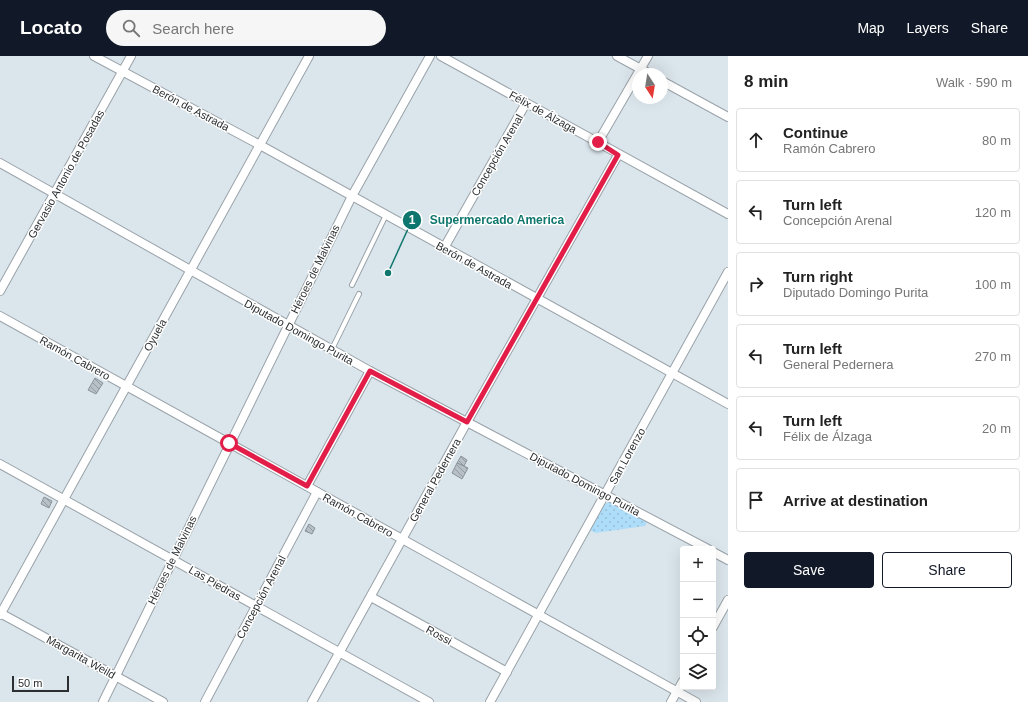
<!DOCTYPE html>
<html lang="en">
<head>
<meta charset="utf-8">
<style>
  body { margin:0; font-family:Arial,sans-serif; background:#f6f6f6; color:#222 }
  .controls { position:absolute; right:12px; bottom:12px; display:grid; overflow:hidden; border-radius:4px; box-shadow:0 4px 16px #0002 }
  .controls button { width:36px; height:36px; display:grid; place-items:center; padding:0; border:0; border-bottom:1px solid #e0e0e0; background:#fff; color:#222; font:20px sans-serif }
  .compass { position:absolute; left:632px; top:12px; width:36px; height:36px; border-radius:50%; background:#fff; box-shadow:0 4px 16px #0002; rotate:168deg }
  .scale { position:absolute; left:12px; bottom:10px; width:57px; box-sizing:border-box; padding-left:4px; border:2px solid #2b2f31; border-top:0; font-size:11px; line-height:14px; white-space:nowrap; color:#2b2f31; -webkit-text-stroke:3px #fff; paint-order:stroke }
  .stop { position:absolute; width:12px; height:12px; margin:-9px; border:3px solid #e11d48; border-radius:50%; background:#fff }
  .stop.end { background:#e11d48; border-color:#fff; box-shadow:0 1px 4px #0008 }
  .list { margin:0; padding:0; list-style:none }
  h2 { display:flex; justify-content:space-between; align-items:center; height:52px; margin:0; padding:0 16px; font-size:17px }
  h2 small { font-size:13px; font-weight:400; color:#767676 }
  .list li { display:grid; grid-template-columns:26px 1fr auto; gap:12px; align-items:center; box-sizing:border-box; height:64px; margin:0 8px 8px; padding:0 8px; border:1px solid #e0e0e0; border-radius:4px }
  .list b { display:block; font-size:15px; white-space:nowrap }
  .list p { margin:0; font-size:13px; white-space:nowrap; color:#767676 }
  .list em { font-size:13px; font-style:normal; color:#767676 }
  .actions { display:flex; gap:8px; padding:12px 16px }
  .actions a { flex:1; padding:9px 0; border:1px solid #111827; border-radius:4px; text-align:center; font-size:14px; color:#111827 }
  .actions .main { background:#111827; color:#fff }
  .icon { flex:none; width:22px; height:22px; fill:none; stroke:currentColor; stroke-width:2; stroke-linecap:round; stroke-linejoin:round }
  .map { position:relative; flex:none; width:728px; height:646px; overflow:hidden }
  header { display:flex; align-items:center; gap:24px; box-sizing:border-box; height:56px; padding:0 20px; background:#111827; color:#fff }
  header strong { font-size:19px }
  nav { display:flex; gap:22px; margin-inline-start:auto; font-size:14px }
  .search { width:280px; height:36px; background:#f6f6f6; display:flex; align-items:center; gap:10px; box-sizing:border-box; padding:0 14px; border-radius:22px; color:#767676; font-size:15px }
  main { display:flex }
  aside { flex:1; background:#fff }
  .map>svg:first-child { display:block }
</style>
</head>
<body>
<header>
<strong>Locato</strong>
<div class="search"><svg class="icon" aria-label="search" viewBox="0 0 24 24"><circle cx="10" cy="10" r="6"/><path d="M15 15l6 6"/></svg>Search here</div>
<nav><a>Map</a><a>Layers</a><a>Share</a></nav>
</header>
<main>
<div class="map">
<svg width="728" height="646" viewBox="0 0 728 646">
  <defs>
    <pattern id="grass-dots" width="8" height="8" patternUnits="userSpaceOnUse"><rect width="8" height="8" fill="#aeddf9"/><path d="M2 2h.1M6 6h.1" fill="none" stroke="#96bed6" stroke-width="1.8" stroke-linecap="round"/></pattern>
    <pattern id="building-back-hatch" width="6" height="6" patternUnits="userSpaceOnUse"><rect width="6" height="6" fill="#b6c0c6"/><path d="M-1 5l2 2M0 0l6 6M5-1l2 2" fill="none" stroke="#949ca1"/></pattern>
  </defs>
  <rect width="100%" height="100%" fill="#dbe6ec"/>
  <path fill="url(#grass-dots)" d="M611,445L648,464L645,470L595,477L590,474L603,449Z"/>
  <g fill="url(#building-back-hatch)" stroke="#8a9399">
    <path d="M95,322L103,327L96,338L88,334Z"/>
    <path d="M461,400L467,404L464,410L457,407Z"/>
    <path d="M457,407L468,412L462,423L452,417Z"/>
    <path d="M44,441L52,445L49,452L41,448Z"/>
    <path d="M309,468L315,472L312,478L305,475Z"/>
  </g>
  <g fill="none" stroke-linecap="round" stroke-linejoin="round">
    <defs>
      <g id="lane">
        <path d="M352,229L386,159"/>
        <path d="M332,293L359,238"/>
      </g>
      <g id="street">
        <path d="M94,0L260,89L728,348"/>
        <path d="M441,0L728,158"/>
        <path d="M617,0L650,18"/>
        <path d="M662,25L728,61"/>
        <path d="M598,86L648,0"/>
        <path d="M0,107L370,315L708,493"/>
        <path d="M444,192L526,47"/>
        <path d="M0,235L131,0"/>
        <path d="M0,260L696,646"/>
        <path d="M0,408L429,646"/>
        <path d="M307,430L370,315"/>
        <path d="M713,496L728,504"/>
        <path d="M371,541L507,616"/>
        <path d="M0,557L163,646"/>
        <path d="M0,559L309,0"/>
        <path d="M713,571L728,544"/>
        <path d="M103,646L352,140L430,0"/>
        <path d="M205,646L317,436"/>
        <path d="M312,646L467,366L618,99"/>
        <path d="M490,646L728,216"/>
        <path d="M671,646L683,625"/>
      </g>
    </defs>
    <use href="#lane" stroke="#99a2a8" stroke-width="6"/>
    <use href="#street" stroke="#99a2a8" stroke-width="10"/>
    <use href="#lane" stroke="#fff" stroke-width="4"/>
    <use href="#street" stroke="#fff" stroke-width="8"/>
  </g>
  <g fill="none" stroke-linecap="round" stroke-linejoin="round">
    <path stroke="#e11d48" stroke-width="5" d="M229,387L307,430L370,315L467,366L618,99L598,86"/>
  </g>
  <g text-anchor="middle" dominant-baseline="central" stroke-width="3" stroke-linejoin="round" paint-order="stroke">
    <g font-size="11" fill="#2b2f31" stroke="#fff">
      <text transform="translate(191 52) rotate(28)">Berón de Astrada</text>
      <text transform="translate(543 56) rotate(29)">Félix de Álzaga</text>
      <text transform="translate(497 99) rotate(-60)">Concepción Arenal</text>
      <text transform="translate(66 118) rotate(-61)">Gervasio Antonio de Posadas</text>
      <text transform="translate(474 209) rotate(29)">Berón de Astrada</text>
      <text transform="translate(315 213) rotate(-64)">Héroes de Malvinas</text>
      <text transform="translate(299 276) rotate(29)">Diputado Domingo Purita</text>
      <text transform="translate(155 279) rotate(-61)">Oyuela</text>
      <text transform="translate(75 302) rotate(29)">Ramón Cabrero</text>
      <text transform="translate(627 400) rotate(-61)">San Lorenzo</text>
      <text transform="translate(435 424) rotate(-61)">General Pedernera</text>
      <text transform="translate(585 428) rotate(28)">Diputado Domingo Purita</text>
      <text transform="translate(358 459) rotate(29)">Ramón Cabrero</text>
      <text transform="translate(172 504) rotate(-64)">Héroes de Malvinas</text>
      <text transform="translate(215 527) rotate(30)">Las Piedras</text>
      <text transform="translate(261 541) rotate(-62)">Concepción Arenal</text>
      <text transform="translate(439 579) rotate(29)">Rossi</text>
      <text transform="translate(81 601) rotate(29)">Margarita Weild</text>
    </g>
  </g>
  <path fill="none" stroke="#0f766e" stroke-width="1.5" d="M388 217L412 164"/>
  <g fill="#0f766e" stroke="#fff" stroke-width="1.5">
    <circle cx="388" cy="217" r="4"/>
    <circle cx="412" cy="164" r="10"/>
  </g>
  <g font-size="12" text-anchor="middle" font-weight="bold" fill="#fff">
    <text x="412" y="168">1</text>
  </g>
  <g font-size="12" text-anchor="middle" font-weight="bold" fill="#0f766e" stroke="#fff" stroke-width="3" stroke-linejoin="round" paint-order="stroke">
    <text x="497" y="168">Supermercado America</text>
  </g>
</svg>
<div class="controls">
<button>+</button>
<button>−</button>
<button><svg class="icon" aria-label="locate" viewBox="0 0 24 24"><circle cx="12" cy="12" r="6"/><path d="M12 2v4M12 18v4M2 12h4M18 12h4"/></svg></button>
<button><svg class="icon" aria-label="layers" viewBox="0 0 24 24"><path d="M12 4l9 5-9 5-9-5zM3 14l9 5 9-5"/></svg></button>
</div>
<svg class="compass" viewBox="-18 -18 36 36"><path d="M0-13l5 13h-10z" fill="#e53935"/><path d="M0 13l5-13h-10z" fill="#767676"/></svg>
<div class="scale">50 m</div>
<div class="stop" style="left:229px;top:387px"></div>
<div class="stop end" style="left:598px;top:86px"></div>
</div>
<aside>
<h2>8 min<small>Walk · 590 m</small></h2>
<ul class="list">
<li><svg class="icon" aria-label="ahead" viewBox="0 0 24 24"><path d="M12 20V5M6 11l6-6 6 6"/></svg><div><b>Continue</b><p>Ramón Cabrero</p></div><em>80 m</em></li>
<li><svg class="icon" aria-label="left" viewBox="0 0 24 24"><path d="M17 20v-9H6M10 6l-5 5 5 5"/></svg><div><b>Turn left</b><p>Concepción Arenal</p></div><em>120 m</em></li>
<li><svg class="icon" aria-label="right" viewBox="0 0 24 24"><path d="M7 20v-9h11M14 6l5 5-5 5"/></svg><div><b>Turn right</b><p>Diputado Domingo Purita</p></div><em>100 m</em></li>
<li><svg class="icon" aria-label="left" viewBox="0 0 24 24"><path d="M17 20v-9H6M10 6l-5 5 5 5"/></svg><div><b>Turn left</b><p>General Pedernera</p></div><em>270 m</em></li>
<li><svg class="icon" aria-label="left" viewBox="0 0 24 24"><path d="M17 20v-9H6M10 6l-5 5 5 5"/></svg><div><b>Turn left</b><p>Félix de Álzaga</p></div><em>20 m</em></li>
<li><svg class="icon" aria-label="arrive" viewBox="0 0 24 24"><path d="M6 21V4h12l-3 4 3 4H6"/></svg><div><b>Arrive at destination</b></div></li>
</ul>
<div class="actions"><a class="main">Save</a><a>Share</a></div>
</aside>
</main>
</body>
</html>
